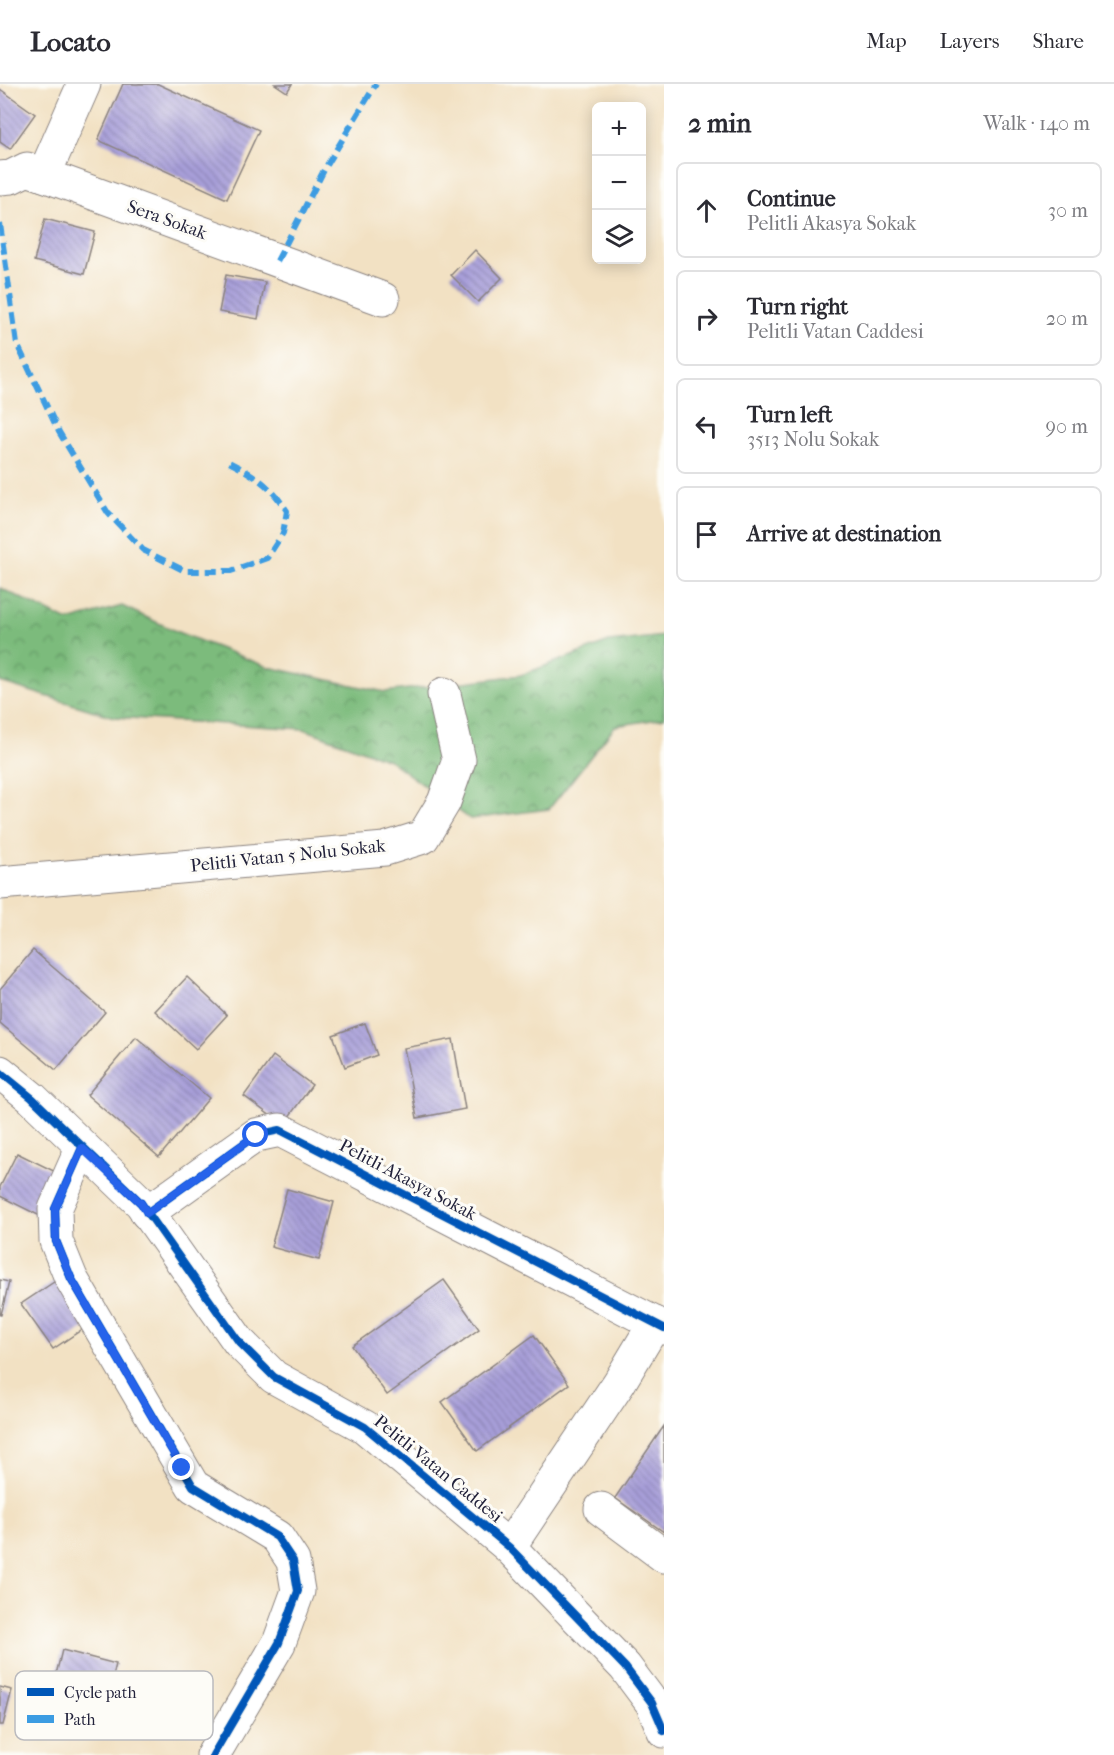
<!DOCTYPE html>
<html lang="en">
<head>
<meta charset="utf-8">
<style>
  body { margin:0; font-family:"IM FELL French Canon",serif; background:#f2f2f3; color:#2b2b33 }
  .controls { position:absolute; right:18px; top:18px; display:grid; overflow:hidden; border-radius:9px; box-shadow:0 3px 15px #0003 }
  .controls button { width:54px; height:54px; display:grid; place-items:center; padding:0; border:0; border-bottom:2px solid #e1e1e2; background:#fff; color:#2b2b33; font:30px sans-serif }
  .stop { position:absolute; width:18px; height:18px; margin:-14px; border:4px solid #2563eb; border-radius:50%; background:#fff }
  .stop.end { background:#2563eb; border-color:#fff; box-shadow:0 2px 6px #0008 }
  .list { margin:0; padding:0; list-style:none }
  h2 { display:flex; justify-content:space-between; align-items:center; height:78px; margin:0; padding:0 24px; font-size:26px }
  h2 small { font-size:20px; font-weight:400; color:#7c7c81 }
  .list li { display:grid; grid-template-columns:39px 1fr auto; gap:18px; align-items:center; box-sizing:border-box; height:96px; margin:0 12px 12px; padding:0 12px; border:2px solid #e1e1e2; border-radius:9px }
  .list b { display:block; font-size:22px; white-space:nowrap }
  .list p { margin:0; font-size:20px; white-space:nowrap; color:#7c7c81 }
  .list em { font-size:20px; font-style:normal; color:#7c7c81 }
  .icon { flex:none; width:33px; height:33px; fill:none; stroke:currentColor; stroke-width:2; stroke-linecap:round; stroke-linejoin:round }
  .map { position:relative; flex:none; width:664px; height:1671px; overflow:hidden }
  header { display:flex; align-items:center; gap:36px; box-sizing:border-box; height:84px; padding:0 30px; background:#fff; border-bottom:2px solid #e1e1e2 }
  header strong { font-size:28px }
  nav { display:flex; gap:33px; margin-inline-start:auto; font-size:21px }
  main { display:flex }
  aside { flex:1; background:#fff }
  .map>svg:first-child { display:block }
</style>
</head>
<body>
<header>
<strong>Locato</strong>
<nav><a>Map</a><a>Layers</a><a>Share</a></nav>
</header>
<main>
<div class="map">
<svg width="664" height="1671" viewBox="0 0 664 1671">
  <defs>
    <pattern id="forest-crowns" width="20" height="18" patternUnits="userSpaceOnUse" patternTransform="scale(1.5)"><rect width="20" height="18" fill="#7bbb7b"/><path d="M2 6a3 3 0 1 1 6 0M12 15a3 3 0 1 1 6 0" fill="none" stroke="#649866"/></pattern>
    <pattern id="building-back-hatch" width="6" height="6" patternUnits="userSpaceOnUse" patternTransform="scale(1.5)"><rect width="6" height="6" fill="#a89fd9"/><path d="M-1 5l2 2M0 0l6 6M5-1l2 2" fill="none" stroke="#8881b1"/></pattern>
  </defs>
  <rect width="100%" height="100%" fill="#fdfcf7"/>
  <filter id="ink" filterUnits="userSpaceOnUse"><feTurbulence type="fractalNoise" baseFrequency=".0167" numOctaves="2"/><feDisplacementMap in="SourceGraphic" scale="12" xChannelSelector="R" yChannelSelector="G"/><feConvolveMatrix kernelMatrix="1 2 1 2 8 2 1 2 1" color-interpolation-filters="sRGB"/></filter>
  <filter id="wash" filterUnits="userSpaceOnUse"><feTurbulence type="fractalNoise" baseFrequency=".008" numOctaves="4" result="noise"/><feDisplacementMap in="SourceGraphic" scale="24" xChannelSelector="R" yChannelSelector="G"/><feGaussianBlur stdDeviation="1.35" result="paint"/><feColorMatrix in="noise" values="0 0 0 0 0 0 0 0 0 0 0 0 0 0 0 0 0 1.4 0 .05"/><feComposite in="paint" operator="in"/></filter>
  <g filter="url(#wash)">
    <rect width="100%" height="100%" fill="#f2e1c3"/>
    <path fill="url(#forest-crowns)" stroke="#4e6e5b" stroke-width="1.5" d="M0,504L68,537L122,522L180,549L268,583L385,608L521,591L609,558L664,552V634L615,642L549,725L470,735L389,676L304,645L114,633L0,598Z"/>
    <g id="blocks">
      <g fill="url(#building-back-hatch)">
        <path d="M123,0H158L259,46L227,115L98,56Z"/>
        <path d="M275,0H292L287,8Z"/>
        <path d="M0,5L35,30L10,65L0,58Z"/>
        <path d="M45,135L95,148L84,190L34,177Z"/>
        <path d="M475,166L502,194L478,218L451,191Z"/>
        <path d="M226,191L265,198L258,235L219,228Z"/>
        <path d="M33,866L105,928L56,986L0,939V905Z"/>
        <path d="M187,893L227,931L196,965L155,927Z"/>
        <path d="M365,939L377,971L345,983L333,951Z"/>
        <path d="M136,953L209,1014L159,1073L87,1011Z"/>
        <path d="M453,955L465,1025L417,1034L404,964Z"/>
        <path d="M273,972L312,1001L283,1041L244,1012Z"/>
        <path d="M17,1069L66,1093L46,1135L0,1112V1103Z"/>
        <path d="M287,1105L334,1118L319,1176L271,1163Z"/>
        <path d="M60,1194L90,1240L53,1265L21,1220Z"/>
        <path d="M0,1196L9,1198L1,1231H0Z"/>
        <path d="M444,1196L479,1245L387,1311L352,1262Z"/>
        <path d="M534,1251L569,1300L477,1367L442,1318Z"/>
        <path d="M664,1342V1448L615,1414Z"/>
        <path d="M62,1566L116,1580L105,1625L51,1611Z"/>
        <path d="M0,1603L12,1606L3,1641H0Z"/>
      </g>
    </g>
  </g>
  <g filter="url(#ink)">
    <use href="#blocks" fill-opacity="0" stroke="#8a827f" stroke-width="1.5"/>
    <g fill="none" stroke-linecap="round" stroke-linejoin="round">
      <defs>
        <g id="minor">
          <path d="M84,0L44,91L383,215"/>
          <path d="M0,94L11,93L27,85L44,91"/>
          <path d="M0,799L385,765L423,753L444,718L459,676L444,610"/>
          <path d="M0,988L32,1014L141,1119L239,1258L274,1293L365,1343L509,1463L625,1583L652,1619L664,1647"/>
          <path d="M82,1064L55,1125L56,1157L71,1194L193,1402L277,1453L293,1477L298,1507L279,1559L213,1671"/>
          <path d="M147,1129L256,1051L280,1046L664,1244"/>
          <path d="M601,1425L664,1472"/>
          <path d="M509,1463L619,1299L655,1239"/>
        </g>
      </defs>
      <use href="#minor" stroke="#8a827f" stroke-width="35"/>
      <use href="#minor" stroke="#fff" stroke-width="33"/>
      <g stroke="#3c9ce2" stroke-width="6" stroke-dasharray="12 6" stroke-linecap="butt">
        <path d="M0,140L17,260L59,348L108,429L143,466L185,487H231L267,474L283,449L287,427C270,401 256,392 229,378"/>
        <path d="M277,177L324,86L376,0"/>
      </g>
      <defs>
        <g id="cycleway">
          <path d="M0,988L32,1014L141,1119L239,1258L274,1293L365,1343L509,1463L625,1583L652,1619L664,1647"/>
          <path d="M82,1064L55,1125L56,1157L71,1194L193,1402L277,1453L293,1477L298,1507L279,1559L213,1671"/>
          <path d="M147,1129L256,1051L280,1046L664,1244"/>
        </g>
      </defs>
      <use href="#cycleway" stroke="#fdfcf7" stroke-width="11"/>
      <use href="#cycleway" stroke="#0057b8" stroke-width="8"/>
    </g>
  </g>
  <g fill="none" stroke-linecap="round" stroke-linejoin="round" filter="url(#ink)">
    <path stroke="#2563eb" stroke-width="8" d="M182,1384L71,1194L56,1157L55,1125L82,1064L141,1119L147,1129L256,1051"/>
  </g>
  <g text-anchor="middle" dominant-baseline="central" stroke-width="6" stroke-linejoin="round" paint-order="stroke">
    <g font-size="18" fill="#22223b" stroke="#fdfcf7">
      <text transform="translate(167 136) rotate(20)">Sera Sokak</text>
      <text transform="translate(288 772) rotate(-6)">Pelitli Vatan 5 Nolu Sokak</text>
      <text transform="translate(408 1096) rotate(28)">Pelitli Akasya Sokak</text>
      <text transform="translate(438 1385) rotate(39)">Pelitli Vatan Caddesi</text>
    </g>
  </g>
  <rect x="15" y="1587" width="198" height="69" rx="9" fill="#fdfcf7" stroke="#bbbbbf" stroke-width="1.5"/>
  <rect x="27" y="1604" width="27" height="8" fill="#0057b8"/>
  <rect x="27" y="1631" width="27" height="8" fill="#3c9ce2"/>
  <g font-size="16" fill="#22223b">
    <text x="64" y="1614">Cycle path</text>
    <text x="64" y="1641">Path</text>
  </g>
</svg>
<div class="controls">
<button>+</button>
<button>−</button>
<button><svg class="icon" aria-label="layers" viewBox="0 0 24 24"><path d="M12 4l9 5-9 5-9-5zM3 14l9 5 9-5"/></svg></button>
</div>
<div class="stop" style="left:256px;top:1051px"></div>
<div class="stop end" style="left:182px;top:1384px"></div>
</div>
<aside>
<h2>2 min<small>Walk · 140 m</small></h2>
<ul class="list">
<li><svg class="icon" aria-label="ahead" viewBox="0 0 24 24"><path d="M12 20V5M6 11l6-6 6 6"/></svg><div><b>Continue</b><p>Pelitli Akasya Sokak</p></div><em>30 m</em></li>
<li><svg class="icon" aria-label="right" viewBox="0 0 24 24"><path d="M7 20v-9h11M14 6l5 5-5 5"/></svg><div><b>Turn right</b><p>Pelitli Vatan Caddesi</p></div><em>20 m</em></li>
<li><svg class="icon" aria-label="left" viewBox="0 0 24 24"><path d="M17 20v-9H6M10 6l-5 5 5 5"/></svg><div><b>Turn left</b><p>3513 Nolu Sokak</p></div><em>90 m</em></li>
<li><svg class="icon" aria-label="arrive" viewBox="0 0 24 24"><path d="M6 21V4h12l-3 4 3 4H6"/></svg><div><b>Arrive at destination</b></div></li>
</ul>
</aside>
</main>
</body>
</html>
